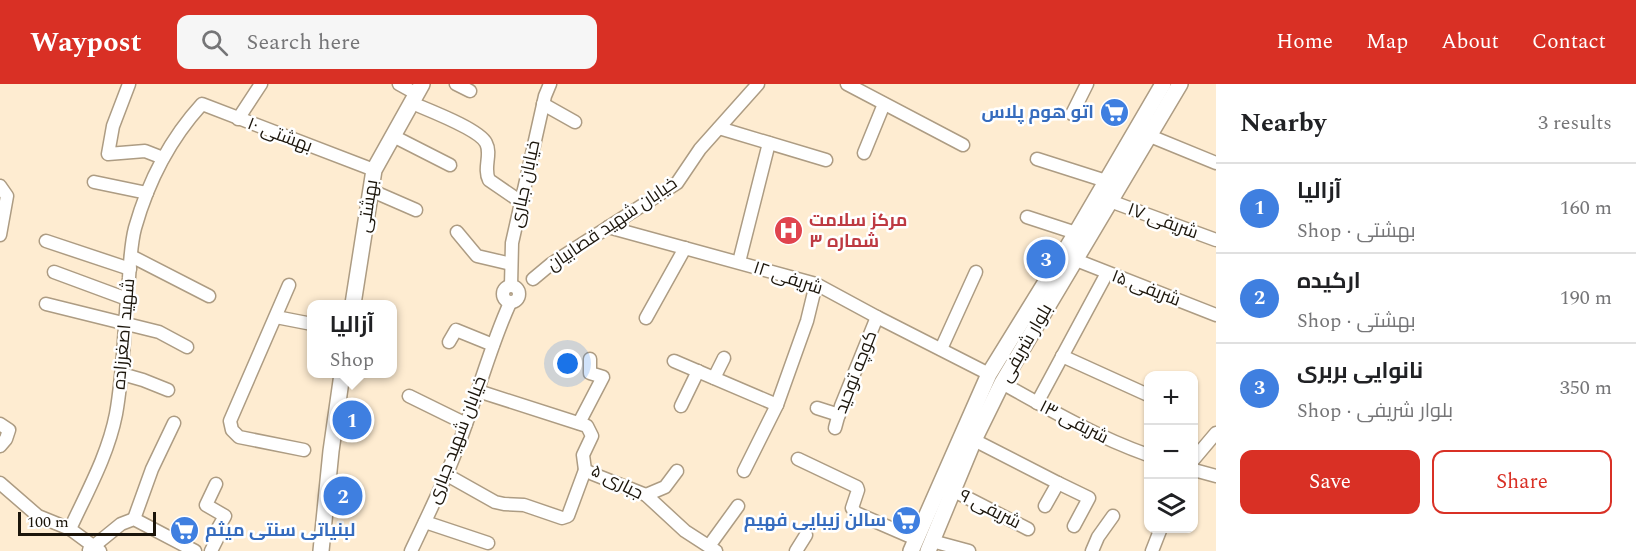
<!DOCTYPE html>
<html lang="en">
<head>
<meta charset="utf-8">
<style>
  body { margin:0; font-family:Spectral,Cairo,serif; background:#f6f6f6; color:#202124 }
  .controls { position:absolute; right:18px; bottom:18px; display:grid; overflow:hidden; border-radius:12px; box-shadow:0 2px 4px #0004 }
  .controls button { width:54px; height:54px; display:grid; place-items:center; padding:0; border:0; border-bottom:2px solid #e0e0e0; background:#fff; color:#202124; font:30px sans-serif }
  .scale { position:absolute; left:18px; bottom:15px; width:138px; box-sizing:border-box; padding-left:6px; border:3px solid #1b150b; border-top:0; font-size:16px; line-height:21px; white-space:nowrap; color:#1b150b; -webkit-text-stroke:4px #fff; paint-order:stroke }
  .you { position:absolute; left:568px; top:280px; width:21px; height:21px; margin:-15px; border:4px solid #fff; border-radius:50%; background:#1a73e8; box-shadow:0 0 0 9px #1a73e833 }
  .badge { display:grid; place-items:center; width:39px; height:39px; border-radius:50%; background:#d93025; color:#fff; font-size:20px; font-weight:700 }
  .pin { position:absolute; translate:-50% -50%; border:3px solid #fff; box-shadow:0 2px 6px #0006 }
  .popup { position:absolute; left:307px; top:216px; width:90px; height:78px; box-sizing:border-box; display:grid; place-content:center; border-radius:12px; background:#fff; filter:drop-shadow(0 2px 4px #0005); font-size:20px; white-space:nowrap; color:#757577 }
  .popup b { font-size:22px; color:#202124 }
  .popup::after { content:''; position:absolute; left:50%; top:100%; margin-left:-12px; border:12px solid transparent; border-top-color:#fff }
  .list { margin:0; padding:0; list-style:none }
  h2 { display:flex; justify-content:space-between; align-items:center; height:78px; margin:0; padding:0 24px; font-size:26px }
  h2 small { font-size:20px; font-weight:400; color:#757577 }
  .list li { display:grid; grid-template-columns:39px 1fr auto; gap:18px; align-items:center; box-sizing:border-box; height:90px; padding:0 24px; border-top:2px solid #e0e0e0 }
  .list b { display:block; font-size:22px; white-space:nowrap }
  .list p { margin:0; font-size:20px; white-space:nowrap; color:#757577 }
  .list em { font-size:20px; font-style:normal; color:#757577 }
  .actions { display:flex; gap:12px; padding:18px 24px }
  .actions a { flex:1; padding:14px 0; border:2px solid #d93025; border-radius:12px; text-align:center; font-size:21px; color:#d93025 }
  .actions .main { background:#d93025; color:#fff }
  .icon { flex:none; width:33px; height:33px; fill:none; stroke:currentColor; stroke-width:2; stroke-linecap:round; stroke-linejoin:round }
  .map { position:relative; flex:none; width:1216px; height:467px; overflow:hidden }
  header { display:flex; align-items:center; gap:36px; box-sizing:border-box; height:84px; padding:0 30px; background:#d93025; color:#fff }
  header strong { font-size:28px }
  nav { display:flex; gap:33px; margin-inline-start:auto; font-size:21px }
  .search { width:420px; height:54px; background:#f6f6f6; display:flex; align-items:center; gap:15px; box-sizing:border-box; padding:0 21px; border-radius:12px; color:#757577; font-size:22px }
  main { display:flex }
  aside { flex:1; background:#fff }
  .map>svg:first-child { display:block }
</style>
</head>
<body>
<header>
<strong>Waypost</strong>
<div class="search"><svg class="icon" aria-label="search" viewBox="0 0 24 24"><circle cx="10" cy="10" r="6"/><path d="M15 15l6 6"/></svg>Search here</div>
<nav><a>Home</a><a>Map</a><a>About</a><a>Contact</a></nav>
</header>
<main>
<div class="map">
<svg width="1216" height="467" viewBox="0 0 1216 467">
  <rect width="100%" height="100%" fill="#feecd1"/>
  <g fill="none" stroke-linecap="round" stroke-linejoin="round">
    <defs>
      <g id="minor">
        <path d="M129,0L113,42L108,70L145,67L163,74"/>
        <path d="M399,0L417,10"/>
        <path d="M456,0L470,7"/>
        <path d="M847,0L963,61"/>
        <path d="M412,19C428,26 479,45 486,59C492,70 483,84 489,96L521,118"/>
        <path d="M543,20L575,38"/>
        <path d="M1072,30L1087,0"/>
        <path d="M238,35L261,0"/>
        <path d="M719,44L826,76"/>
        <path d="M393,52L450,81"/>
        <path d="M1150,52L1216,79"/>
        <path d="M864,69L884,20"/>
        <path d="M1037,75L1106,97"/>
        <path d="M94,98L147,109"/>
        <path d="M0,102L7,112L0,151"/>
        <path d="M370,106L416,126"/>
        <path d="M1110,117L1216,156"/>
        <path d="M1027,133L1076,149"/>
        <path d="M608,143L816,200L877,233L989,290"/>
        <path d="M457,148L477,172L511,180"/>
        <path d="M46,157L130,185"/>
        <path d="M131,172L209,212"/>
        <path d="M1076,176L1216,231"/>
        <path d="M739,178L769,59"/>
        <path d="M54,188L127,215"/>
        <path d="M533,195L551,180L677,99L700,65L758,0"/>
        <path d="M289,201L230,337L232,346L239,353L304,366"/>
        <circle cx="511" cy="210" r="8"/>
        <path d="M511,202L512,159L545,12L550,0"/>
        <path d="M46,220L159,248L187,263"/>
        <path d="M276,233L312,240"/>
        <path d="M646,234L685,164"/>
        <path d="M449,258L456,246L493,261"/>
        <path d="M941,265L976,188"/>
        <path d="M1062,272L1148,311"/>
        <path d="M674,277L777,321"/>
        <path d="M122,290L143,296L168,306"/>
        <path d="M714,294L724,274"/>
        <path d="M1002,299C1050,326 1097,353 1148,371"/>
        <path d="M478,307L587,342L592,352L583,371L585,386L593,390L646,411L685,447L716,467"/>
        <path d="M409,312L466,340"/>
        <path d="M1037,319L1107,189"/>
        <path d="M681,322L698,287"/>
        <path d="M817,324L839,331"/>
        <path d="M579,339L603,293L590,289V275"/>
        <path d="M0,340L9,346L6,355L0,362"/>
        <path d="M835,344L841,322L877,233"/>
        <path d="M974,356L1058,399L1045,422"/>
        <path d="M798,375L857,403L858,406L852,424L856,429L916,455"/>
        <path d="M1194,375L1216,349"/>
        <path d="M1194,386L1216,392"/>
        <path d="M744,387L777,321L807,237L816,200"/>
        <path d="M447,391L495,418L504,420L524,421L562,434L568,432L585,386"/>
        <path d="M0,399L38,432L70,445"/>
        <path d="M1058,399L1089,414L1074,442"/>
        <path d="M952,406L1028,445"/>
        <path d="M646,411L665,403L677,387"/>
        <path d="M134,435L152,385L174,339"/>
        <path d="M425,438L488,459"/>
        <path d="M932,457L969,467"/>
        <path d="M709,462L738,422"/>
        <path d="M89,466L121,440L134,435L195,467"/>
        <path d="M100,467L70,445C87,408 108,371 116,330C124,286 124,239 129,194C130,178 131,159 135,144C148,98 170,55 202,20L374,86"/>
        <path d="M211,467L219,451L217,446L225,432L206,421L216,400"/>
        <path d="M411,467C431,425 451,384 466,340C481,300 492,258 510,219"/>
        <path d="M796,467L806,451"/>
        <path d="M1092,467L1098,453L1113,432"/>
        <path d="M1152,467L1161,444"/>
      </g>
      <g id="major">
        <path d="M353,220L374,86L422,0"/>
        <path d="M321,467L331,367L342,290"/>
        <path d="M911,467L989,290L1076,149L1163,0"/>
        <path d="M928,467L974,356L1002,299L1180,0"/>
      </g>
    </defs>
    <use href="#minor" stroke="#ad9c83" stroke-width="15"/>
    <use href="#major" stroke="#ad9c83" stroke-width="18"/>
    <use href="#minor" stroke="#fff" stroke-width="12"/>
    <use href="#major" stroke="#fff" stroke-width="15"/>
  </g>
  <defs>
    <symbol id="supermarket-disc" viewBox="-11 -11 22 22"><circle r="9.5" fill="#3f7fe0" stroke="#fff"/><path d="M-6-5.5h2.5l.6 2H6L4.5 2H-2.5L-4.4-4H-6ZM-1.5 3.2a1.3 1.3 0 1 0 .1 0ZM3 3.2a1.3 1.3 0 1 0 .1 0Z" fill="#fff"/></symbol>
    <symbol id="hospital-disc" viewBox="-11 -11 22 22"><circle r="9.5" fill="#e0444e" stroke="#fff"/><path d="M-5-5h3v3.5h4V-5h3V5h-3V1.5h-4V5h-3Z" fill="#fff"/></symbol>
  </defs>
  <g fill-rule="evenodd">
    <use href="#supermarket-disc" x="1098" y="12" width="33" height="33"/>
    <use href="#hospital-disc" x="772" y="130" width="33" height="33"/>
    <use href="#supermarket-disc" x="890" y="420" width="33" height="33"/>
    <use href="#supermarket-disc" x="168" y="430" width="33" height="33"/>
  </g>
  <g text-anchor="middle" dominant-baseline="central" stroke-width="5" stroke-linejoin="round" paint-order="stroke">
    <g font-size="18" font-weight="bold" fill="#366cbe" stroke="#fff" text-anchor="end">
      <text x="1094" y="28">اتو هوم پلاس</text>
      <text x="886" y="436">سالن زیبایی فهیم</text>
      <text x="205" y="446" text-anchor="start">لبنیاتی سنتی میثم</text>
    </g>
    <g font-size="18" fill="#1b150b" stroke="#fff">
      <text transform="translate(280 51) rotate(21)">بهشتی ۱۰</text>
      <text transform="translate(525 100) rotate(-78)">خیابان جباری</text>
      <text transform="translate(368 122) rotate(-81)">بهشتی</text>
      <text transform="translate(1163 137) rotate(20)">شریفی ۱۷</text>
      <text transform="translate(612 140) rotate(-34)">خیابان شهید قصابیان</text>
      <text transform="translate(788 194) rotate(18)">شریفی ۱۲</text>
      <text transform="translate(1146 204) rotate(21)">شریفی ۱۵</text>
      <text transform="translate(124 250) rotate(-85)">شهید اصغرزاده</text>
      <text transform="translate(1026 259) rotate(-60)">بلوار شریفی</text>
      <text transform="translate(856 288) rotate(-69)">کوچه توحید</text>
      <text transform="translate(1074 338) rotate(27)">شریفی ۱۳</text>
      <text transform="translate(457 356) rotate(-69)">خیابان شهید جباری</text>
      <text transform="translate(617 398) rotate(27)">جباری ۵</text>
      <text transform="translate(990 425) rotate(27)">شریفی ۹</text>
    </g>
    <g font-size="18" font-weight="bold" fill="#be3a42" stroke="#fff" text-anchor="start">
      <text x="809" y="136">مرکز سلامت<tspan x="809" dy="21">شماره ۳</tspan></text>
    </g>
  </g>
</svg>
<div class="controls">
<button>+</button>
<button>−</button>
<button><svg class="icon" aria-label="layers" viewBox="0 0 24 24"><path d="M12 4l9 5-9 5-9-5zM3 14l9 5 9-5"/></svg></button>
</div>
<div class="scale">100 m</div>
<div class="you"></div>
<div class="pin badge" style="left:352px;top:336px;background:#3f7fe0">1</div>
<div class="popup"><b>آزالیا</b>Shop</div>
<div class="pin badge" style="left:343px;top:412px;background:#3f7fe0">2</div>
<div class="pin badge" style="left:1046px;top:175px;background:#3f7fe0">3</div>
</div>
<aside>
<h2>Nearby<small>3 results</small></h2>
<ul class="list">
<li><span class="badge" style="background:#3f7fe0">1</span><div><b>آزالیا</b><p>Shop · بهشتی</p></div><em>160 m</em></li>
<li><span class="badge" style="background:#3f7fe0">2</span><div><b>ارکیده</b><p>Shop · بهشتی</p></div><em>190 m</em></li>
<li><span class="badge" style="background:#3f7fe0">3</span><div><b>نانوایی بربری</b><p>Shop · بلوار شریفی</p></div><em>350 m</em></li>
</ul>
<div class="actions"><a class="main">Save</a><a>Share</a></div>
</aside>
</main>
</body>
</html>
